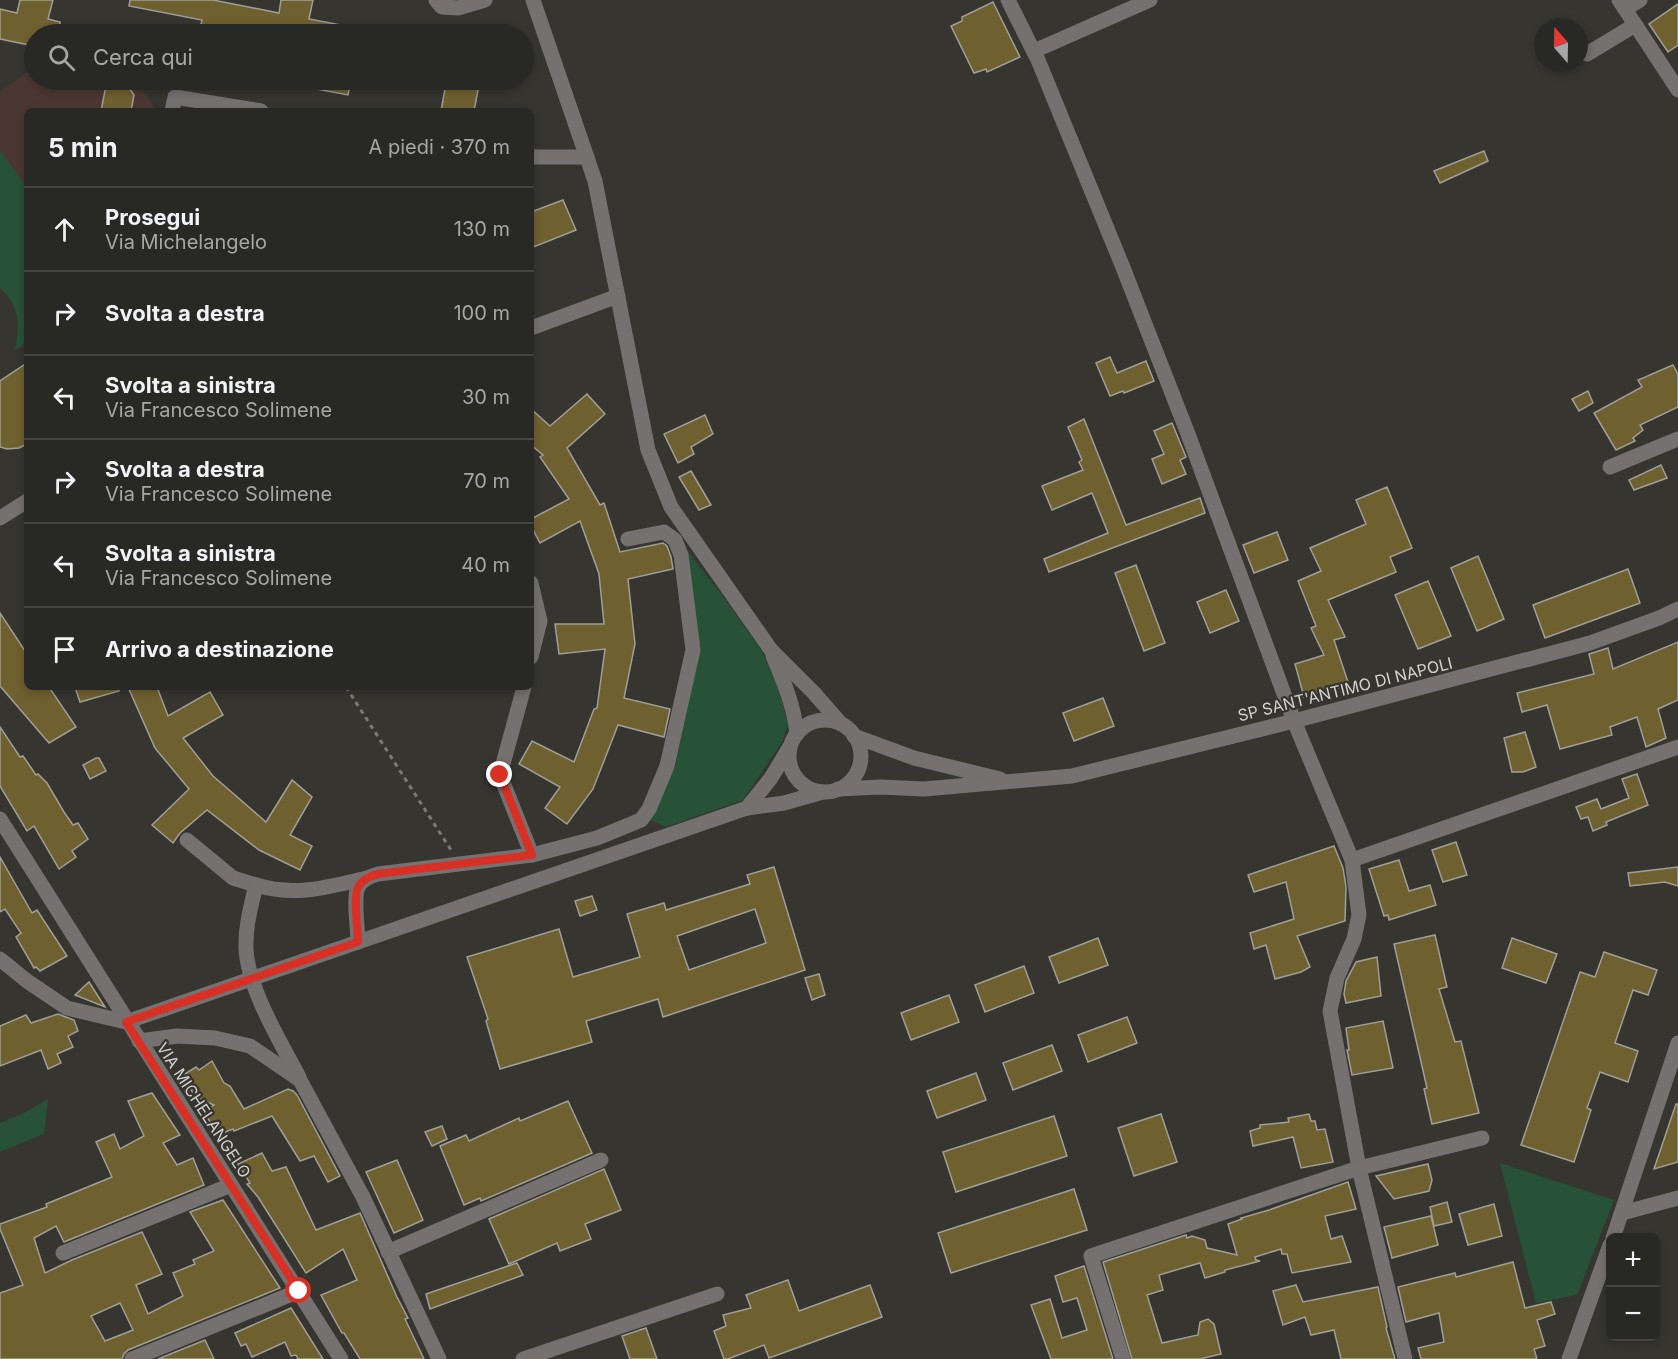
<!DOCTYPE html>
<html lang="it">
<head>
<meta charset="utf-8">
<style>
  body { margin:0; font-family:Inter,sans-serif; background:#30302c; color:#f1f3f6 }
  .controls { position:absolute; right:18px; bottom:18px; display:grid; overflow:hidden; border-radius:9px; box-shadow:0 3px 9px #0003 }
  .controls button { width:54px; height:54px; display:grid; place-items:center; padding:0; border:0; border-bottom:2px solid #444441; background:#282824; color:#f1f3f6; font:30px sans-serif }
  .compass { position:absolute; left:1534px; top:18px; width:54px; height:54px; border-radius:50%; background:#282824; box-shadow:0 3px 9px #0003; rotate:340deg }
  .stop { position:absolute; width:18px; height:18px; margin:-14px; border:4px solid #d93025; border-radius:50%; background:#fff }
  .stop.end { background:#d93025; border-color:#fff; box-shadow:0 2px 6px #0008 }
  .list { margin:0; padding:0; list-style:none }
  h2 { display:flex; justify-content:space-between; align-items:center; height:78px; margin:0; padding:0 24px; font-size:26px }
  h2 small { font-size:20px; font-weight:400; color:#a5a6a6 }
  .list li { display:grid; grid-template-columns:39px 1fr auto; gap:18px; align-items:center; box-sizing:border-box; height:84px; padding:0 24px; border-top:2px solid #444441 }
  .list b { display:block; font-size:22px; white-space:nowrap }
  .list p { margin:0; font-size:20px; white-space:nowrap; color:#a5a6a6 }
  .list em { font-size:20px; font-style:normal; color:#a5a6a6 }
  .icon { flex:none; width:33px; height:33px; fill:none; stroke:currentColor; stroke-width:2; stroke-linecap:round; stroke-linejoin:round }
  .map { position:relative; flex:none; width:1678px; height:1359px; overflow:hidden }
  .search { position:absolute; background:#282824; box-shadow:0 3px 9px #0003; left:24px; top:24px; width:510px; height:66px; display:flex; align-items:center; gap:15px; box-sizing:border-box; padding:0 21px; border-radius:33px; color:#a5a6a6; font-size:22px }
  .panel { position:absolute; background:#282824; box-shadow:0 3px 9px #0003; left:24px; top:108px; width:510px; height:582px; border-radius:9px }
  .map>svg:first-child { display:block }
</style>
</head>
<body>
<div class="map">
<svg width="1678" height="1359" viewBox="0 0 1678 1359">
  <rect width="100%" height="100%" fill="#363530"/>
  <path fill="#4b3732" d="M34,67V80H136L156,111H27V188L0,150V92Z"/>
  <g fill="#285237">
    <path d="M0,150L27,188V330L24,345L15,350C20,325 20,305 0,288Z"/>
    <path d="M685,548L722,595L762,651L780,693L788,725L782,742L743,800L666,827L650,820L675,766L700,652Z"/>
    <path d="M48,1099L44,1134L0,1152V1123L22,1114Z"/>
    <path d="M1500,1163L1614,1200L1577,1295L1536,1303Z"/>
  </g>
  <g fill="#6f602f" stroke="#a09e98" stroke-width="1.5" fill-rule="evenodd">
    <path d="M20,0H53L48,19L60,22L58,34H34V46L0,39V9L17,13Z"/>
    <path d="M130,0H213L279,13L281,0H313L309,19L357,28V34H223L200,29L202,20L129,6Z"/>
    <path d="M993,2L1020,57L987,72L986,69L974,73L951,26L962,21V17Z"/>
    <path d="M1678,4V45L1668,52L1649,24Z"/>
    <path d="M107,80H124L134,95L131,111H101Z"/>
    <path d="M301,80H351L348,95L300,86Z"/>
    <path d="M459,80H480L474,111H441L446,83L458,85Z"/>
    <path d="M1484,151L1488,161L1440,183L1434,171Z"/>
    <path d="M563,200L576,230L531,248V212Z"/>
    <path d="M1110,357L1117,373L1146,361L1154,381L1124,393L1123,391L1110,396L1096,363Z"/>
    <path d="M27,363V444L19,448L7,449L0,447V381Z"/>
    <path d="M1673,365L1678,374V407L1640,425L1643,430L1633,438L1635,441L1616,450L1594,413L1642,387L1638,380Z"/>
    <path d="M1588,391L1593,403L1579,411L1572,399Z"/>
    <path d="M587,394L605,414L567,448L600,505L604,503L620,552L663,543L667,546L671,557L673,569L628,579L635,644L624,698L670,709L664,737L618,725L593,789L567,824L545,808L560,787L519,764L532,741L574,762L594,709L597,708L605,649L559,654L555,624H604L599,574L580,521L540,543L531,526V519L569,499L540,457L543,455L531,445V409L550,426Z"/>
    <path d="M705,415L713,434L691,447L694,454L678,463L664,434Z"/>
    <path d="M1084,419L1126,525L1200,498L1205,513L1049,572L1044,559L1108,533L1092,493L1052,510L1042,486L1083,470L1079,462L1082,460L1068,427Z"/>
    <path d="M1172,423L1186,457L1180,460L1186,474L1162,484L1152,459L1164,454L1154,431Z"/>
    <path d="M1661,465L1667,478L1634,490L1629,480Z"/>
    <path d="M691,471L711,505L699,510L679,477Z"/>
    <path d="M1387,487L1412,548L1390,557L1396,572L1328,600L1345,637L1334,640L1349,685L1304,697L1295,664L1324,655L1311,628L1316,626L1298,581L1321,571L1310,548L1366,524L1356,500Z"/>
    <path d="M1277,532L1288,560L1254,573L1243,545Z"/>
    <path d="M1478,556L1504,619L1477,631L1451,568Z"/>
    <path d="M1136,565L1165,643L1144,651L1115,573Z"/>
    <path d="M1628,569L1640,603L1545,638L1533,605Z"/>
    <path d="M1428,581L1451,636L1418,649L1395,595Z"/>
    <path d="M1226,590L1239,621L1210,633L1197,602Z"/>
    <path d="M0,613L27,654V687H49L76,727L49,743L0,686Z"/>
    <path d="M1678,642V700L1658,709L1666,738L1646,747L1637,717L1610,727L1612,735L1560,749L1547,705L1522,712L1517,693L1594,674L1589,654L1608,648L1613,669Z"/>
    <path d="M75,687H119V691L80,702Z"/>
    <path d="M128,687H157L168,716L210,692L223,715L183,738L213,776L266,822L292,780L312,797L290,835L312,846L300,870L259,850L207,810L180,833L173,843L152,825L189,789L155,748Z"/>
    <path d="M1103,698L1114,726L1074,741L1063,713Z"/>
    <path d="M0,727L20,757L23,756L36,775L38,774L47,783L64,812L73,825L78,823L88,839L72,851L76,857L59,869L34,826L27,831L0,786Z"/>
    <path d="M1525,732L1536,767L1523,772H1512L1504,738Z"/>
    <path d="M96,758H99L106,771L90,779L83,765Z"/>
    <path d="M1637,774L1648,805L1606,822L1607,825L1593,831L1588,817L1581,819L1576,807L1597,799L1601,809L1629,798L1622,779Z"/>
    <path d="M1456,842L1467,875L1443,882L1432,850Z"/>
    <path d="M1334,846L1343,868L1346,887L1345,921L1297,936L1310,967L1301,972L1275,979L1266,945L1254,949L1250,933L1294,919L1286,882L1254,892L1248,875Z"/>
    <path d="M0,857L32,913L37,910L67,956L40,971L36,967L34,968L16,937L21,933L5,909L0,912Z"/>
    <path d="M1399,860L1409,891L1430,885L1436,905L1389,920L1388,915L1384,916L1369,869Z"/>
    <path d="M774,867L805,970L663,1017L658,999L586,1021L592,1042L500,1069L486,1021L488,1019L467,957L559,929L573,977L640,957L627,914L664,903L666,910L750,884L747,875ZM755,909L766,943L689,970L677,936Z"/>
    <path d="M1678,867V886L1665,882L1630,886L1628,873Z"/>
    <path d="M592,896L597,910L580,916L575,901Z"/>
    <path d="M1435,935L1447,987L1439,989L1455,1042L1461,1041L1479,1113L1432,1124L1424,1089L1427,1088L1394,944Z"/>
    <path d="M1098,938L1108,965L1059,983L1049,957Z"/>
    <path d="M1512,938L1557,954L1546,983L1502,968Z"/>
    <path d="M1604,952L1657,970L1648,995L1633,990L1615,1043L1638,1051L1628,1082L1600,1072L1587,1108L1591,1110L1574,1162L1521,1145L1580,972L1595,977Z"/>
    <path d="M1377,957L1381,996L1346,1003L1344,994L1346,981L1356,962Z"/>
    <path d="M1024,966L1034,993L985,1012L975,985Z"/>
    <path d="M819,974L825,995L812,1000L805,978Z"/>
    <path d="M89,982L105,1007L75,995Z"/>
    <path d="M949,995L959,1022L911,1040L901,1013Z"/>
    <path d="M58,1014L74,1020L78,1031L68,1036L73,1047L57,1054L61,1063L48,1069L41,1050L0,1066V1026L26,1015L31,1023Z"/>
    <path d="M1127,1017L1137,1043L1088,1062L1078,1035Z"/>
    <path d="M1383,1021L1393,1068L1352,1075L1347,1050H1349L1346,1028Z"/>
    <path d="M1052,1045L1062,1071L1013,1090L1003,1063Z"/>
    <path d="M212,1061L224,1083L230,1086L244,1109L288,1089L293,1091L297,1095L340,1176L328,1182L314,1156L300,1161L272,1116L234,1131L233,1129L218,1135L204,1112L214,1105L195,1097L183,1075L196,1067L199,1070Z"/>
    <path d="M976,1073L986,1100L937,1118L927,1091Z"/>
    <path d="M152,1093L180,1135L163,1143L177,1165L193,1158L204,1185L64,1242L56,1226L34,1238L45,1273L72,1260L142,1232L162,1274L136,1285L148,1314L183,1296L173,1273L195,1264L193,1260L214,1251L190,1212L223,1200L280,1288L128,1350L124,1354L122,1359H0V1293L23,1285L0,1229V1224L47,1207L46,1204L112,1177L96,1142L114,1134L120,1149L144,1136L128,1101ZM120,1303L133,1330L105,1341L91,1316Z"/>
    <path d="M568,1101L592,1153L481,1201L480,1198L464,1205L440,1146L466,1135L469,1141L519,1118L520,1121Z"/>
    <path d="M1676,1104H1678V1162L1654,1169Z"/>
    <path d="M1161,1114L1177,1162L1134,1176L1118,1128Z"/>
    <path d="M1309,1114L1311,1121H1315L1317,1130L1325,1129L1333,1162L1301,1168L1293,1137L1253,1146L1250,1131L1260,1128V1125L1289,1122L1288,1118Z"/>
    <path d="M1054,1116L1067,1156L956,1192L943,1152Z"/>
    <path d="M442,1126L447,1139L432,1146L425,1132Z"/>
    <path d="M262,1153L272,1171L286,1167L316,1230L360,1213L397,1297L408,1318L405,1319L424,1359H360L344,1333H342L321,1295L357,1280L343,1249L306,1273L258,1197L247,1184L250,1183L238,1164Z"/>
    <path d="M397,1160L423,1220L394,1233L366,1172Z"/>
    <path d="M1428,1164L1432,1180L1429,1191L1394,1199L1376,1176Z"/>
    <path d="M604,1169L621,1210L585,1224L591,1239L560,1251L557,1243L509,1264L489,1219Z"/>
    <path d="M1348,1182L1356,1209L1325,1216L1331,1239L1342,1236L1351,1262L1292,1273L1287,1254H1282L1281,1249L1255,1257L1256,1260L1260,1261L1225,1270V1272L1205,1278L1200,1263L1159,1275L1163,1290L1147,1295L1162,1343L1198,1335L1200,1322L1208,1319L1214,1324L1221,1354L1200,1359H1132L1103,1262L1186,1235L1187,1238L1192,1236L1205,1240L1207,1248L1237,1255L1228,1224L1242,1219L1241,1218L1269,1210Z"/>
    <path d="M1074,1189L1087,1230L951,1273L938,1233Z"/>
    <path d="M1447,1202L1452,1222L1434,1226L1430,1207Z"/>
    <path d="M1494,1204L1502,1236L1468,1245L1459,1214Z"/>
    <path d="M1431,1216L1438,1245L1392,1258L1384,1227Z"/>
    <path d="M1513,1262L1525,1308L1551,1302L1555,1314L1537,1320L1545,1346L1534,1349L1537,1359H1421L1418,1348L1444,1342L1439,1313L1406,1322L1398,1287L1455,1273L1456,1277Z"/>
    <path d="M517,1263L523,1275L430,1309L426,1294Z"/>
    <path d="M1084,1266L1113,1359H1051L1031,1305L1050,1299L1062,1338L1087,1330L1077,1298L1063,1302L1055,1276Z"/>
    <path d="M788,1280L799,1311L870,1285L882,1317L769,1358L764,1345L728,1359H724L714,1331L726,1326L723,1315L751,1308L746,1295Z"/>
    <path d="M1296,1285L1303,1302L1378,1287L1387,1327L1386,1328L1395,1359H1341L1334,1330L1311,1335L1305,1317L1283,1325L1273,1291Z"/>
    <path d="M291,1308L323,1359H298L296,1355L291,1356L285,1342L252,1357L246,1344L241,1346L235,1333Z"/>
    <path d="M646,1328L657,1359H630L622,1336Z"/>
    <path d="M205,1340L214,1359H158Z"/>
  </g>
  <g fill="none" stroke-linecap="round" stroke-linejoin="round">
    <path stroke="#7a7975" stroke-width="3" stroke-dasharray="4.5 4.5" stroke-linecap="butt" d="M346,687L451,850"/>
    <g stroke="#747170" stroke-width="15">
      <path d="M436,0L442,7L458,8L485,0"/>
      <path d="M533,0L595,181L648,450L671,507L771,650L814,693L841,724"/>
      <path d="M1008,0L1038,60L1122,265L1188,434L1294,721L1352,860L1359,915L1354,939L1337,978L1330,1011L1359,1168L1405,1359"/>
      <path d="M1619,0L1678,90"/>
      <path d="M1625,9L1640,0"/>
      <path d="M1034,51L1150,0"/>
      <path d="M1587,54L1635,25"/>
      <path d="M172,111L175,97L261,111"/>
      <path d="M531,157H587"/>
      <path d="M531,328L618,296"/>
      <path d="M1610,467L1678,439"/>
      <path d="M0,518L27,501"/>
      <path d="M531,583L540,621L531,657"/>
      <path d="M773,656C784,682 794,706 797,734"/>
      <path d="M524,687L500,775L532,855"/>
      <circle cx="825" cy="756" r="36"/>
      <path d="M854,736L914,758L1000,779"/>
      <path d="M838,789L880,787L924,789L1072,776L1294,721L1590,643L1659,618L1678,609"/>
      <path d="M747,808L771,778L789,748"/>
      <path d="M0,819L341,1359"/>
      <path d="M187,840L233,878L256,885"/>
      <path d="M1352,860L1678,747"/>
      <path d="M358,942C358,929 353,898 358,887C362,880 370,876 378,874L532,855L597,838L641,820L649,809L667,766L693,650L681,555L675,540L664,532L628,539"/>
      <path d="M0,959L27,981L67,1008L126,1022L747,808L784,803L823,792"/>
      <path d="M139,1041L177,1036L215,1038L250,1046L300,1080L363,1197L439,1359"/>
      <path d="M299,1077C280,1041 248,989 246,949C245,927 251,906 256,885C296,897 328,887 367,878"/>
      <path d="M1622,1213L1678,1198"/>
      <path d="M1613,1238L1678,1043"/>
      <path d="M388,1252L601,1160"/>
      <path d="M63,1253L231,1185"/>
      <path d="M132,1359L299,1291"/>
      <path d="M523,1359L717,1294"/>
      <path d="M1123,1359L1091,1256L1359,1168L1482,1138"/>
      <path d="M1569,1359L1610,1245"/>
    </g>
  </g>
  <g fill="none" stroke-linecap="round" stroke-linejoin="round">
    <path stroke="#d93025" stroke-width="8" d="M299,1291L126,1022L358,942C358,929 353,898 358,887C362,880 370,876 378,874L532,855L500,775"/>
  </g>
  <g text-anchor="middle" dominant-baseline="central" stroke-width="4.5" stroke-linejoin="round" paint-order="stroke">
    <g font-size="16" fill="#d2d1ce" stroke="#363530">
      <text transform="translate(1345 689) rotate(-14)">SP SANT'ANTIMO DI NAPOLI</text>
      <text transform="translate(204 1110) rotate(57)">VIA MICHELANGELO</text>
    </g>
  </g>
</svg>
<div class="controls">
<button>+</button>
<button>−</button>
</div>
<svg class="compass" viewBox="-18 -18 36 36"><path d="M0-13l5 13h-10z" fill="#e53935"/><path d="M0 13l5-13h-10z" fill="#a5a6a6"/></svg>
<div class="stop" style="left:299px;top:1291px"></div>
<div class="stop end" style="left:500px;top:775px"></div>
<div class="search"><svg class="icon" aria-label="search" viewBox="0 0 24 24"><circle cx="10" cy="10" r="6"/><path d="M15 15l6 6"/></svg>Cerca qui</div>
<section class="panel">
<h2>5 min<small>A piedi · 370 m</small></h2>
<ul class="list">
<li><svg class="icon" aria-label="ahead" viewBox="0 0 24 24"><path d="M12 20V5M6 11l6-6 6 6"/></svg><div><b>Prosegui</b><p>Via Michelangelo</p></div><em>130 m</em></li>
<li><svg class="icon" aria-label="right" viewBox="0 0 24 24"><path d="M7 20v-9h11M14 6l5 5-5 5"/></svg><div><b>Svolta a destra</b></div><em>100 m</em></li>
<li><svg class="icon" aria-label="left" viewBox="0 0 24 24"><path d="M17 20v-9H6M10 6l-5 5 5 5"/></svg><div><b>Svolta a sinistra</b><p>Via Francesco Solimene</p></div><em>30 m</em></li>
<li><svg class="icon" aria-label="right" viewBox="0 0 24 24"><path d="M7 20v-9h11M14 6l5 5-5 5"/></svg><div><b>Svolta a destra</b><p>Via Francesco Solimene</p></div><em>70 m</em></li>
<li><svg class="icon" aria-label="left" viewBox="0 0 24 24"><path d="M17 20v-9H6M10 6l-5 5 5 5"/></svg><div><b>Svolta a sinistra</b><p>Via Francesco Solimene</p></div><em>40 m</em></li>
<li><svg class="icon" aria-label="arrive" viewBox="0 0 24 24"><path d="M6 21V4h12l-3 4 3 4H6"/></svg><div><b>Arrivo a destinazione</b></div></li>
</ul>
</section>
</div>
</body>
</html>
